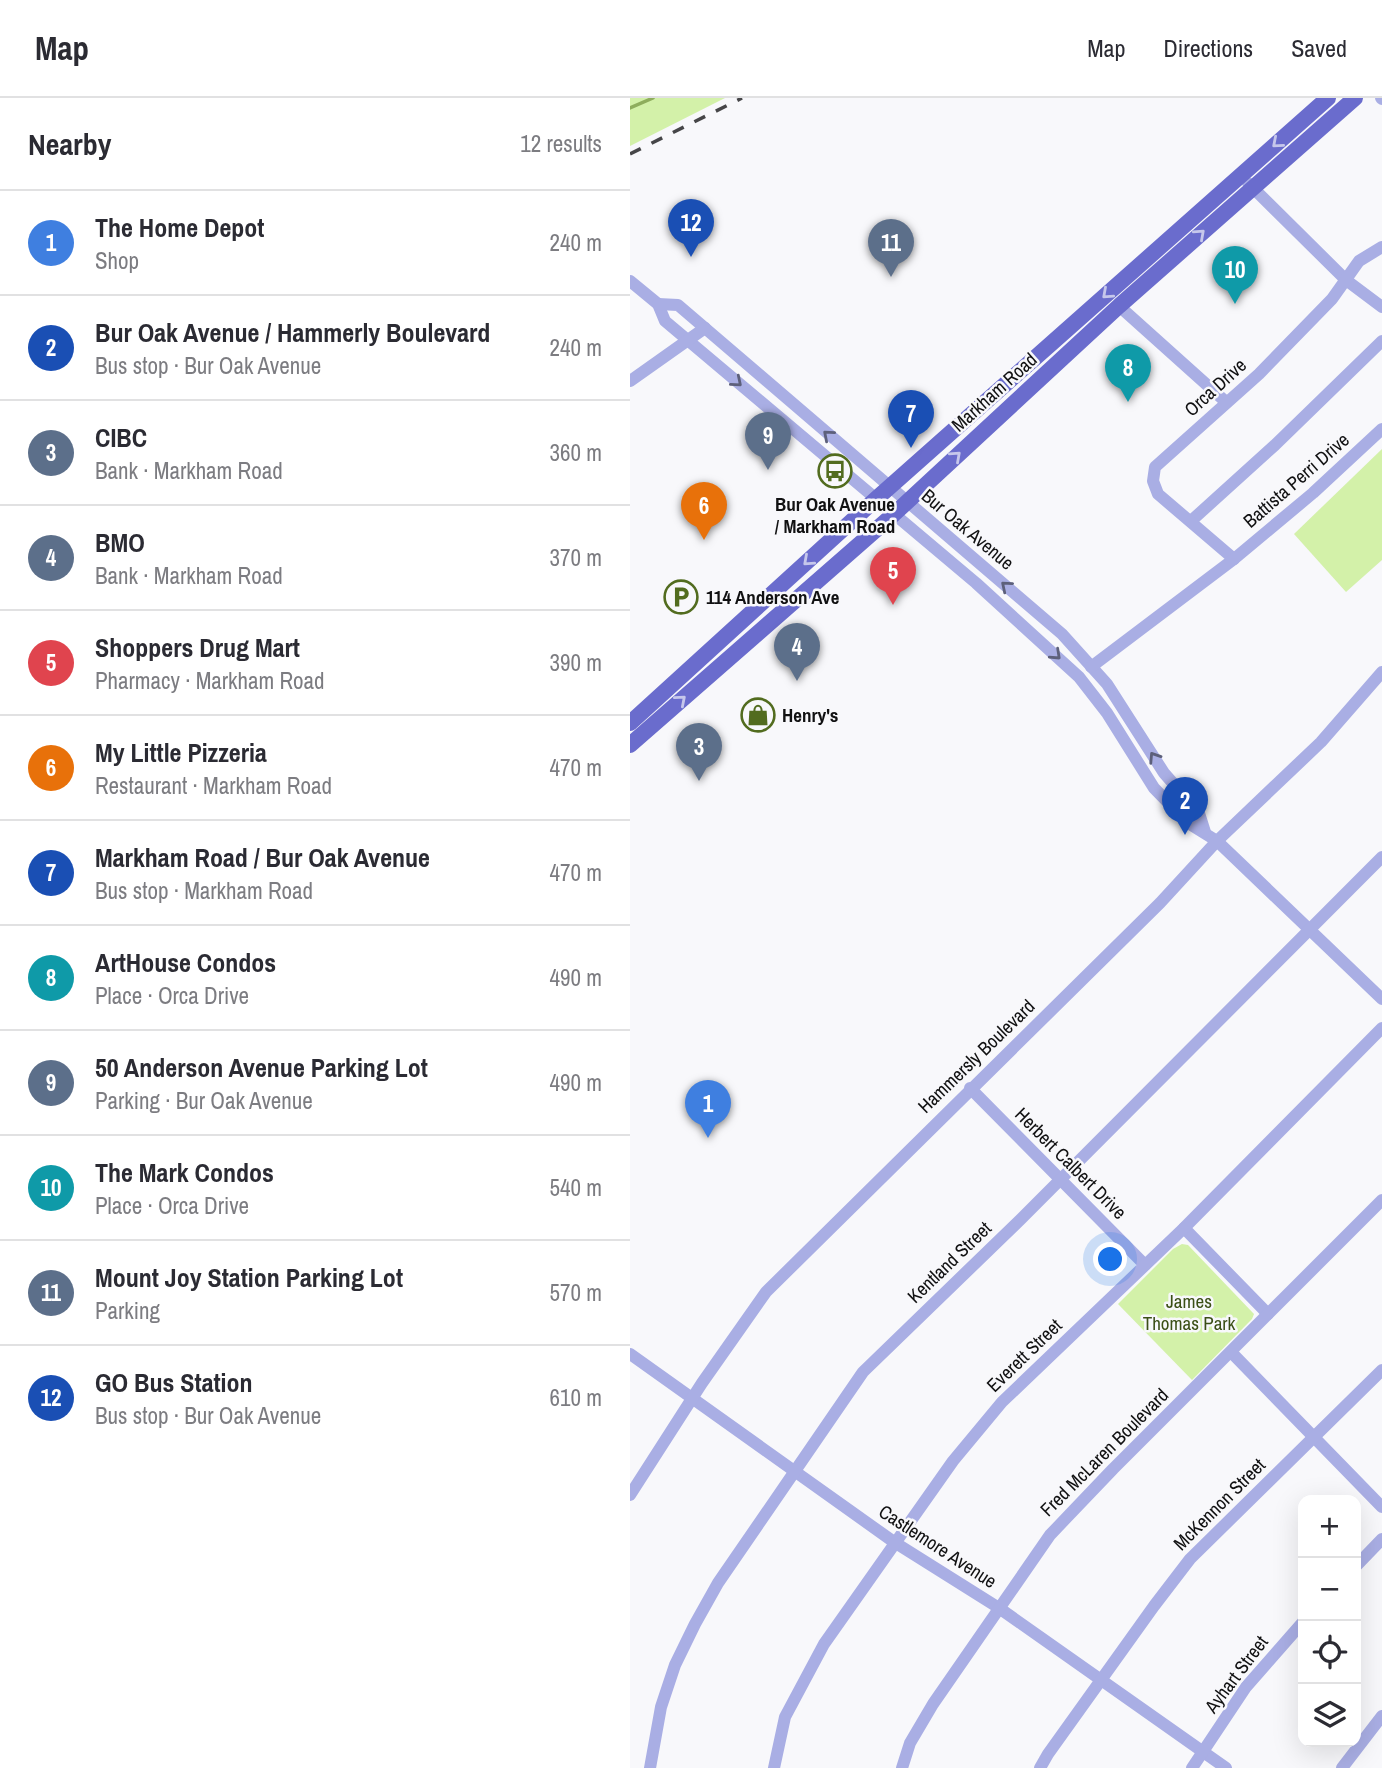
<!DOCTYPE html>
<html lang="en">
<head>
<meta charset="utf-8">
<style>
  body { margin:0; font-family:"Archivo Narrow",sans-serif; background:#f2f2f3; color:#2b2b33 }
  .controls { position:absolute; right:21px; bottom:21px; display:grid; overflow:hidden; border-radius:14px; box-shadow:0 7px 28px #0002 }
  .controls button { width:63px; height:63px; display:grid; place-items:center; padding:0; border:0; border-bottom:2px solid #e1e1e2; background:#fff; color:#2b2b33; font:35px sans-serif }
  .you { position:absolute; left:481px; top:1162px; width:24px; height:24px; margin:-18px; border:5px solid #fff; border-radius:50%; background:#1a73e8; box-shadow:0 0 0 10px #1a73e833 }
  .badge { display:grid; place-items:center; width:46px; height:46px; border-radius:50%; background:#526c1f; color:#fff; font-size:23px; font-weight:700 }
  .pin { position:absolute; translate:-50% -58px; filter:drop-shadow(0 2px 4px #0008) }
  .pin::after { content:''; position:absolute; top:37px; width:24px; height:21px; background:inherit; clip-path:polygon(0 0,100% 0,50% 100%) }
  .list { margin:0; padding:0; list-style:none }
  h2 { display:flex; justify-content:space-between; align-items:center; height:91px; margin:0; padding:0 28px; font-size:30px }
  h2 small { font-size:23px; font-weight:400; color:#7c7c81 }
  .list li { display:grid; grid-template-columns:46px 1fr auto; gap:21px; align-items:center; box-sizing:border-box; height:105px; padding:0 28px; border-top:2px solid #e1e1e2 }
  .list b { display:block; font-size:26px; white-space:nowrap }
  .list p { margin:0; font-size:23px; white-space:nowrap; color:#7c7c81 }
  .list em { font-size:23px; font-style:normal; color:#7c7c81 }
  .icon { flex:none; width:38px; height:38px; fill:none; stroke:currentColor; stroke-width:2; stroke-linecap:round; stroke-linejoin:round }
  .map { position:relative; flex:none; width:752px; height:1670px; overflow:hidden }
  header { display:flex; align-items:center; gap:42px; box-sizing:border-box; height:98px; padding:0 35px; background:#fff; border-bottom:2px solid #e1e1e2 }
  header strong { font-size:33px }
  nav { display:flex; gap:38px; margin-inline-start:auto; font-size:24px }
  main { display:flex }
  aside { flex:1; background:#fff }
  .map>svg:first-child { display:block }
</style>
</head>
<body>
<header>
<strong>Map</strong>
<nav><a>Map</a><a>Directions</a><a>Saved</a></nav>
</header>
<main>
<aside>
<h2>Nearby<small>12 results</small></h2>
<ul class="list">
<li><span class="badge" style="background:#3f7fe0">1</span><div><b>The Home Depot</b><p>Shop</p></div><em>240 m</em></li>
<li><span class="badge" style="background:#1a4fb4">2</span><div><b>Bur Oak Avenue / Hammerly Boulevard</b><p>Bus stop · Bur Oak Avenue</p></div><em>240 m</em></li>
<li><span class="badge" style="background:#5c6f8a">3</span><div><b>CIBC</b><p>Bank · Markham Road</p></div><em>360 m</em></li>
<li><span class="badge" style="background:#5c6f8a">4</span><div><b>BMO</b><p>Bank · Markham Road</p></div><em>370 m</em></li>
<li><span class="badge" style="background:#e0444e">5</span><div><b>Shoppers Drug Mart</b><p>Pharmacy · Markham Road</p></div><em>390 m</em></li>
<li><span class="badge" style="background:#e8710a">6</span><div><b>My Little Pizzeria</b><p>Restaurant · Markham Road</p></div><em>470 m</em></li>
<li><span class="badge" style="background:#1a4fb4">7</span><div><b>Markham Road / Bur Oak Avenue</b><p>Bus stop · Markham Road</p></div><em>470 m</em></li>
<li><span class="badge" style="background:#0f9aa8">8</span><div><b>ArtHouse Condos</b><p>Place · Orca Drive</p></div><em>490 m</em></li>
<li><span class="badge" style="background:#5c6f8a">9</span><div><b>50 Anderson Avenue Parking Lot</b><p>Parking · Bur Oak Avenue</p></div><em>490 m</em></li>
<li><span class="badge" style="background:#0f9aa8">10</span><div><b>The Mark Condos</b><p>Place · Orca Drive</p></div><em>540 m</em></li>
<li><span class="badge" style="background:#5c6f8a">11</span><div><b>Mount Joy Station Parking Lot</b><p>Parking</p></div><em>570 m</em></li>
<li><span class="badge" style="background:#1a4fb4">12</span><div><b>GO Bus Station</b><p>Bus stop · Bur Oak Avenue</p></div><em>610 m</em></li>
</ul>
</aside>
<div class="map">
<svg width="752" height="1670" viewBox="0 0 752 1670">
  <rect width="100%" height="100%" fill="#f8f8fb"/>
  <g fill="#d3f1a9">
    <path d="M0,0H95L0,48Z"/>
    <path d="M752,351V462L716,494L664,436Z"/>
    <path d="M552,1146L558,1147L624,1216L622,1221L562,1282L488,1206L543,1151Z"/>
  </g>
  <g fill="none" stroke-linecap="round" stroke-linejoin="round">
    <path stroke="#8ead5d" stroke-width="3.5" d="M0,10L23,0"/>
    <g stroke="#a9aee4" stroke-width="12">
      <path d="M751,0L752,1"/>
      <path d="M618,85L716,182L752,209"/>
      <path d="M0,183L28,206L35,223L346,485L449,579L477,615L524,690L558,725L587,743L752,901"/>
      <path d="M28,206L48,207L432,536L477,586L534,675L569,715L575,734"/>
      <path d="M489,208L596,304"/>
      <path d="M0,283L75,230"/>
      <path d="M561,423L645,347L752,243"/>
      <path d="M604,461L528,396L523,383L525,369L629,276L702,201L729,163L752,149"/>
      <path d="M461,569L604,461L683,395L752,331"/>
      <path d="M340,990L515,1167"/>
      <path d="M554,1130L638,1216"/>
      <path d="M601,1254L752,1409"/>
      <path d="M0,1256L264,1444L369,1510L596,1670"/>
      <path d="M0,1397L72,1285L136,1194L530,805L587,743L691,644L752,574"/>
      <path d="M726,1468L752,1441"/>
      <path d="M20,1670L31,1609L45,1567L65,1526L88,1485L233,1274L391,1121L752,759"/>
      <path d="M144,1670L155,1619L194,1546L323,1363L372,1304L554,1130L752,930"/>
      <path d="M272,1670L280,1645L303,1606L420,1437L483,1371L752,1102"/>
      <path d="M410,1670L418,1656L524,1508L560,1461L752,1272"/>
      <path d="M562,1670L616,1589L673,1524"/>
      <path d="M712,1670L752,1618"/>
    </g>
    <g stroke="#6a6ccd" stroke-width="16">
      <path d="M0,625L246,401L698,0"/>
      <path d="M0,647L264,416L489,208L725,0"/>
    </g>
    <path stroke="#464648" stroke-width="3.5" stroke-dasharray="12 12" stroke-linecap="butt" d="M0,56L112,0"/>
  </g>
  <defs><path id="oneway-chevron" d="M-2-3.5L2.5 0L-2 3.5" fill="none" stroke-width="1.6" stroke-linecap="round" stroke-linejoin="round" transform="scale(1.75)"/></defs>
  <g stroke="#c6c7eb">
    <use href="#oneway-chevron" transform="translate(647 45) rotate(139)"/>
    <use href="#oneway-chevron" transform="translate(570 136) rotate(-42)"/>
    <use href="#oneway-chevron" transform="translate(477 196) rotate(138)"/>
    <use href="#oneway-chevron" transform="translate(326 358) rotate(-42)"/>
    <use href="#oneway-chevron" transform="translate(178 463) rotate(138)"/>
    <use href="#oneway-chevron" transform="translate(51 602) rotate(-41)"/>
  </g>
  <g stroke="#5d607b">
    <use href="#oneway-chevron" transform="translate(107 284) rotate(40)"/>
    <use href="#oneway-chevron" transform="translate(198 337) rotate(-139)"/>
    <use href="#oneway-chevron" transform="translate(376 488) rotate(-140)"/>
    <use href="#oneway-chevron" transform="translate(426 557) rotate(43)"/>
    <use href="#oneway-chevron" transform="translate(524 659) rotate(-123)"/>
  </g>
  <defs>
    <symbol id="bus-ring" viewBox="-11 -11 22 22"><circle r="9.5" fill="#f8f8fb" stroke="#526c1f" stroke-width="1.5"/><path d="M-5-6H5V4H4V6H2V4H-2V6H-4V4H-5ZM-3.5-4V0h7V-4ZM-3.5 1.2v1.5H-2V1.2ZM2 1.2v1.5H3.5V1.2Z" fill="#526c1f"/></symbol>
    <symbol id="parking-ring" viewBox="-11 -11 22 22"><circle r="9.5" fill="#f8f8fb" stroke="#526c1f" stroke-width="1.5"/><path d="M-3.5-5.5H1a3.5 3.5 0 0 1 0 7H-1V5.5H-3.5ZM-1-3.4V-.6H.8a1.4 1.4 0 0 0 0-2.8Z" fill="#526c1f"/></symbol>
    <symbol id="shop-ring" viewBox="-11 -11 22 22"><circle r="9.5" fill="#f8f8fb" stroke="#526c1f" stroke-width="1.5"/><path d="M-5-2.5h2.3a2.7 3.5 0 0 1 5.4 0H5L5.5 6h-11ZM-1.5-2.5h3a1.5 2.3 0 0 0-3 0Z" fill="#526c1f"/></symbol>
  </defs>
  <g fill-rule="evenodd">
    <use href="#bus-ring" x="186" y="354" width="38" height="38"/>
    <use href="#parking-ring" x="32" y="480" width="38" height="38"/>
    <use href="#shop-ring" x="109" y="598" width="38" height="38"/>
  </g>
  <g text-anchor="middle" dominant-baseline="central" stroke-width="5" stroke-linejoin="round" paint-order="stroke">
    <g font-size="19" fill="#111112" stroke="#f8f8fb">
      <text transform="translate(585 289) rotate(-42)">Orca Drive</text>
      <text transform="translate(364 294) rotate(-42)">Markham Road</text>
      <text transform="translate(666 382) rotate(-41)">Battista Perri Drive</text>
      <text transform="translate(338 431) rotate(40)">Bur Oak Avenue</text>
      <text transform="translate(346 958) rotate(-44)">Hammersly Boulevard</text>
      <text transform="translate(441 1065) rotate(45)">Herbert Calbert Drive</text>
      <text transform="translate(319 1164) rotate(-44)">Kentland Street</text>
      <text transform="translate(394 1257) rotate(-44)">Everett Street</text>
      <text transform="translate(474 1354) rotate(-45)">Fred McLaren Boulevard</text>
      <text transform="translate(589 1406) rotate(-45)">McKennon Street</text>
      <text transform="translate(308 1448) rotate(33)">Castlemore Avenue</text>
      <text transform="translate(606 1576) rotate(-53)">Ayhart Street</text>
    </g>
    <g font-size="19" font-weight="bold" fill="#111112" stroke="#f8f8fb" text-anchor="start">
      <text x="205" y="406" text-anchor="middle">Bur Oak Avenue<tspan x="205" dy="22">/ Markham Road</tspan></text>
      <text x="76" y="499">114 Anderson Ave</text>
      <text x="152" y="617">Henry's</text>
    </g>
    <g font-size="19" fill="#3b4f16" stroke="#f8f8fb">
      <text x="559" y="1203">James<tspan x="559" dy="22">Thomas Park</tspan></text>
    </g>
  </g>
</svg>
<div class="controls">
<button>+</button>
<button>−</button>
<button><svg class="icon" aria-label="locate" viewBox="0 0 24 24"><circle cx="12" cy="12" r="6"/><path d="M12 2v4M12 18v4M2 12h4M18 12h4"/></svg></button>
<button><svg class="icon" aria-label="layers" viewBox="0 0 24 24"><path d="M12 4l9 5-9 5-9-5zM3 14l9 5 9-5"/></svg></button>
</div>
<div class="you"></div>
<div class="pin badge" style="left:78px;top:1040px;background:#3f7fe0">1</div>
<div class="pin badge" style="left:555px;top:737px;background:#1a4fb4">2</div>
<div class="pin badge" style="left:69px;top:683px;background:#5c6f8a">3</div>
<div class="pin badge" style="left:167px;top:583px;background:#5c6f8a">4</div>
<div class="pin badge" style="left:263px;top:507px;background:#e0444e">5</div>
<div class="pin badge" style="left:74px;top:442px;background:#e8710a">6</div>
<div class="pin badge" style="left:281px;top:350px;background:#1a4fb4">7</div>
<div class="pin badge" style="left:498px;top:304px;background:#0f9aa8">8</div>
<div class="pin badge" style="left:138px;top:372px;background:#5c6f8a">9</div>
<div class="pin badge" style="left:605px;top:206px;background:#0f9aa8">10</div>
<div class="pin badge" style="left:261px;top:179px;background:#5c6f8a">11</div>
<div class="pin badge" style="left:61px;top:159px;background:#1a4fb4">12</div>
</div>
</main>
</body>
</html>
